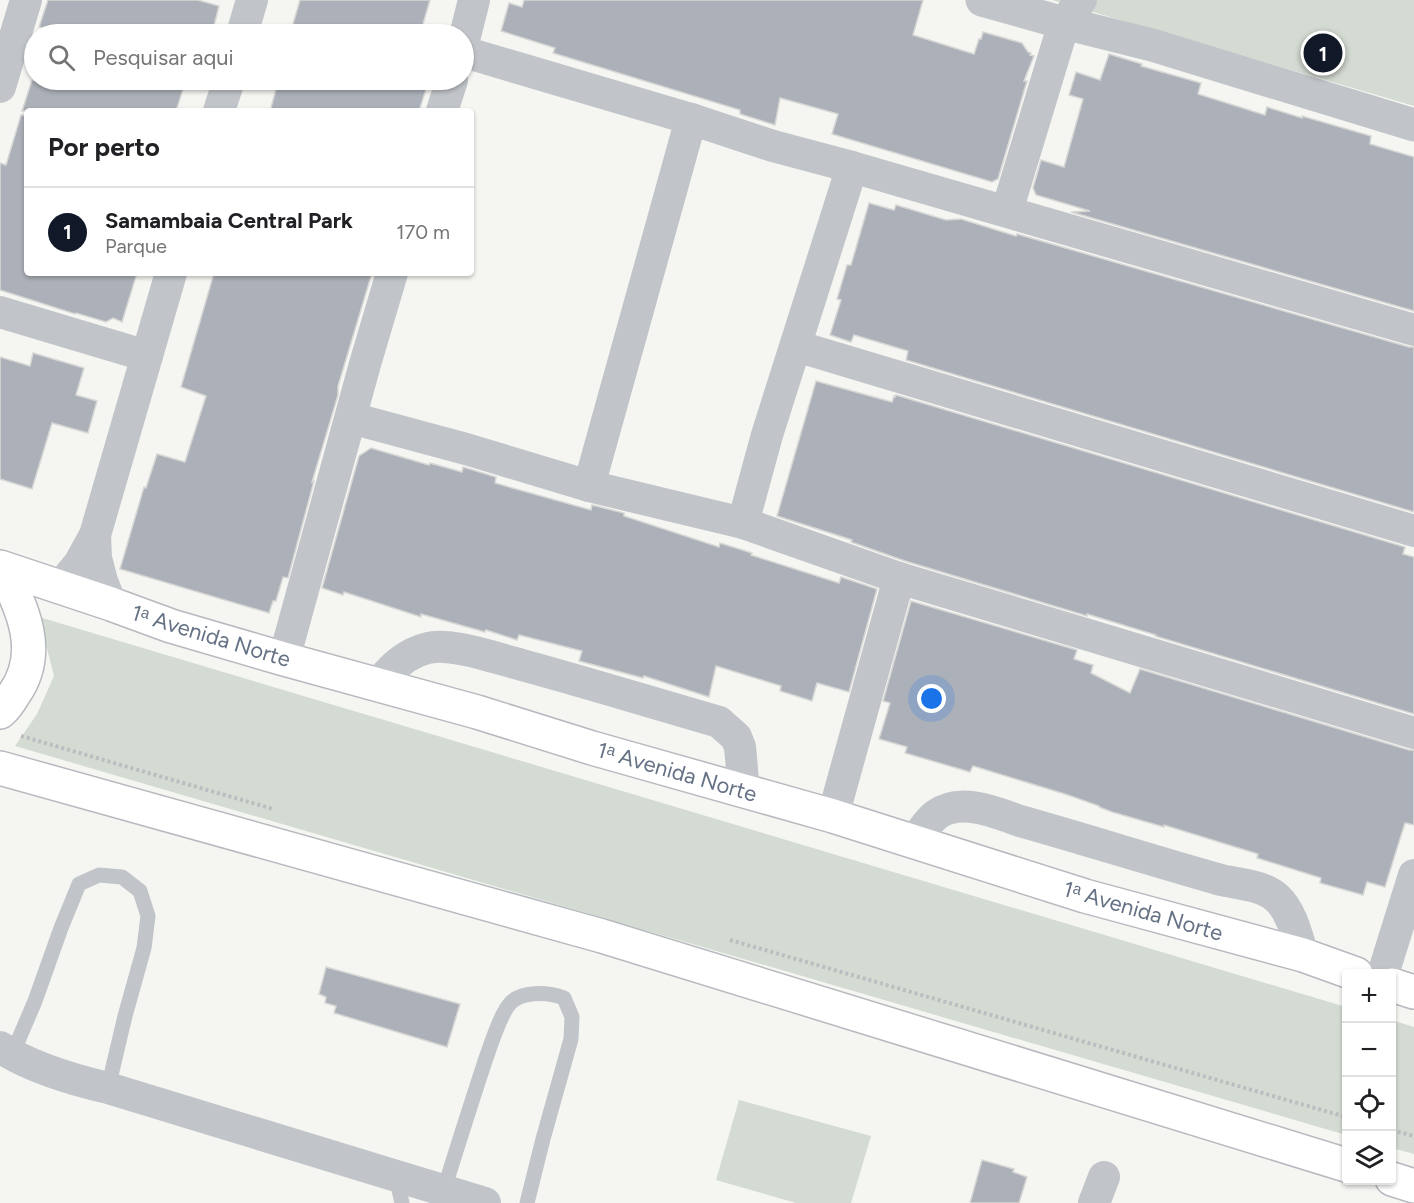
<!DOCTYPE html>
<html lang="pt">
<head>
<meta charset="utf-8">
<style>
  body { margin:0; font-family:Figtree,sans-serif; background:#f6f6f6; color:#202124 }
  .controls { position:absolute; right:18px; bottom:18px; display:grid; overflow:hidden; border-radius:6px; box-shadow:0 2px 4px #0004 }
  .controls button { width:54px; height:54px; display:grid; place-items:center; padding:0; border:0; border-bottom:2px solid #e0e0e0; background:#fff; color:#202124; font:30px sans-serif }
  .you { position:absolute; left:932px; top:699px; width:21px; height:21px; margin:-15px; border:4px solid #fff; border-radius:50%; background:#1a73e8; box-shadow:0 0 0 9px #1a73e833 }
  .badge { display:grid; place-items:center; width:39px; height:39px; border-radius:50%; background:#111827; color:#fff; font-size:20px; font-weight:700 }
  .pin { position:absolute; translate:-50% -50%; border:3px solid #fff; box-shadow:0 2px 6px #0006 }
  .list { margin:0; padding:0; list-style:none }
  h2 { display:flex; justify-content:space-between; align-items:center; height:78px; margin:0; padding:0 24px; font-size:26px }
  h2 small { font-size:20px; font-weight:400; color:#757577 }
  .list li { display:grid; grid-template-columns:39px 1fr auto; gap:18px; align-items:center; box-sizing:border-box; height:90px; padding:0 24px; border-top:2px solid #e0e0e0 }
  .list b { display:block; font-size:22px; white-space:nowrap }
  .list p { margin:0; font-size:20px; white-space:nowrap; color:#757577 }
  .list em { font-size:20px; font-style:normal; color:#757577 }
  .icon { flex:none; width:33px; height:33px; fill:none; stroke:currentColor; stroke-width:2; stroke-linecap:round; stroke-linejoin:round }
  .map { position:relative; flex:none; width:1414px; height:1203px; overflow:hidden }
  .search { position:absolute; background:#fff; box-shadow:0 2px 4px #0004; left:24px; top:24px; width:450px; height:66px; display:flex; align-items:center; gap:15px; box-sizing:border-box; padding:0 21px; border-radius:33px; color:#757577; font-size:22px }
  .panel { position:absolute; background:#fff; box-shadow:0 2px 4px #0004; left:24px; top:108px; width:450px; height:168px; border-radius:6px }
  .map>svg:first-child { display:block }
</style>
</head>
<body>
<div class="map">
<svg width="1414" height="1203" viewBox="0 0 1414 1203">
  <rect width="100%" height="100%" fill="#f5f6f2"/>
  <g fill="#d4dbd2">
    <path d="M1052,0H1414V106Z"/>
    <path d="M39,617L1346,1007V1135L15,746L37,714L54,676Z"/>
    <path d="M1392,1020L1414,1027V1154L1392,1148Z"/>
    <path d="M739,1100L871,1136L851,1203H796L716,1180Z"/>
  </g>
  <g fill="#acb1b9" stroke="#d7d7d5" stroke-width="1.5">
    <path d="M48,0H198L219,6L212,34H44L46,28L39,27Z"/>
    <path d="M300,0H430L420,34H290Z"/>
    <path d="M524,0H923L913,35L974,54L979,39H981L983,32L1022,43L1028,52L1031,53L1030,55L1034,56L1024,81H1027L998,179L992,182L832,134L838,114L780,98L775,125L740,114V110L553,53L555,48L501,31L509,3L522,7Z"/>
    <path d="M1109,54L1142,64L1141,66L1201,83L1198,94L1265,115L1267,107L1302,118V116L1371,136L1370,144L1414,157V311L1071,212L1090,211L1036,195L1033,188L1041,160L1064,167L1083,99L1069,95L1076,72L1100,80Z"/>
    <path d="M32,80H94L111,84L112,80H186L176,111H22Z"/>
    <path d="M289,80H429L419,111H270L278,82L288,85Z"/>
    <path d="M21,115L27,116V273H137L122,322L113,318L106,322L76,313L75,314L0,290V163L6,165Z"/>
    <path d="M869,203L894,210L896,205L946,220L961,219L1016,236L1017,234L1409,347H1414V512L906,360L908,351L854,335L851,342L830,335L841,300L837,299L847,265H851Z"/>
    <path d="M214,273H372L338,386V395L312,482L314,481L288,578L283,577L276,601H273L269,613L120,569L144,487L146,488L157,454L185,462L206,396L181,387Z"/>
    <path d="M33,353L84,368L76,395L97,401L88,433L52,423L32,489L0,479V357L30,366Z"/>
    <path d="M816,381L892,402L894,396L895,397L896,395L1405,547L1403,554L1414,557V714L1155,636L1156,635L1087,614V616L905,561L851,542L852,540L777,516Z"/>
    <path d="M371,448L429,465L430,463L462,472L463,467L496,477L495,483L591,510L592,505L624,513V516L719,547L720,543L752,553L751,555L839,583L841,577L877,589L849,692L817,683L812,701L780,691L781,686L716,666L709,697L644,676L643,678L579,661L582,651L519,635L517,640L486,630L485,632L421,614V617L344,592L343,595L322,588L359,456Z"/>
    <path d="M911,601L1077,650L1074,659L1093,665L1091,673L1130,693L1140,669L1409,750H1414V825L1405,823L1385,887L1367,882L1363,895L1320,883L1321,878L1257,858L1258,854L1164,825V827L1112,812L1099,807V806L1068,795L973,766L970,772L905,753L907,747L879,739L890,703L883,701Z"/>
    <path d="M326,967L460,1004L447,1047L334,1013L336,1006L325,1003L326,997L319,994Z"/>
    <path d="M982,1160L1014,1169L1013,1172L1027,1177L1019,1203H970Z"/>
  </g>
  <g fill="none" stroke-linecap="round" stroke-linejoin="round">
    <defs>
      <g id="secondary">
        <path d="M0,567L111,604L171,626L284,659L477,712L592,748L833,816L1085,896L1303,955L1356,974"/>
        <path d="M0,712C6,707 10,701 14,694C44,652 22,608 2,568"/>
        <path d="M0,768L602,936L1346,1165"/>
        <path d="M1392,985L1414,992"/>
        <path d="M1392,1179L1414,1186"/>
      </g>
    </defs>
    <use href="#secondary" stroke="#b6b9bf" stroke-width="36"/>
    <g stroke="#bbbdc0" stroke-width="4" stroke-dasharray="3 3" stroke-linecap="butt">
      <path d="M21,736L273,809"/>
      <path d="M730,940L1346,1117"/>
      <path d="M1392,1130L1414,1136"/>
    </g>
    <g stroke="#c1c4c8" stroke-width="15">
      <path d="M12,1055L35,1001L61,928L79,884L99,875L122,877L140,891L148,916L144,948L125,1016L108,1088"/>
      <path d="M396,1176L402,1203"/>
      <path d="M444,1190C457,1147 471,1104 485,1061C491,1045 498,1020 508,1006C519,990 548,992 564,998L572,1017L571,1039L543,1139L527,1203"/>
    </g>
    <g stroke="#c1c4c8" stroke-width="32">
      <path d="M242,34L252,0"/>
      <path d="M464,40L474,0"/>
      <path d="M464,52L691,119L773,146L852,167L1414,330"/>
      <path d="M0,87L26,0"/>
      <path d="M219,111L229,80"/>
      <path d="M442,111L452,80"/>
      <path d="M1007,211L1064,23L1081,0"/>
      <path d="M0,312L147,356"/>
      <path d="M796,346L1414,531"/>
      <path d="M351,418L466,449L589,486L743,523L899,578L1414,733"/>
      <path d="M589,486L691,119"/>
      <path d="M743,523L767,435L852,167"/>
      <path d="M95,535L96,558L102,581L111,604"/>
      <path d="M60,587L79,564L95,535L171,273"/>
      <path d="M284,659L365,364L392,273"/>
      <path d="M378,684C392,668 406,653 428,648C451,642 498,659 522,665C588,683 653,703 719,722L736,737L740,747L744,791"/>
      <path d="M833,816L899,578"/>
      <path d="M915,841C921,832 927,822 936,815C960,797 995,812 1020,821C1087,840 1154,861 1221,880C1239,884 1263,885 1277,898C1292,912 1297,936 1303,955"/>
      <path d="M1383,974L1414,875"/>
      <path d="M0,1047C29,1067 74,1080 108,1088L485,1203"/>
      <path d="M1094,1203L1104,1177"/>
    </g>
    <path stroke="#c1c4c8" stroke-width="33" d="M982,0L1064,23L1152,45L1414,125"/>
    <use href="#secondary" stroke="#fff" stroke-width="33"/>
  </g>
  <g text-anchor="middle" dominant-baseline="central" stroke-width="6" stroke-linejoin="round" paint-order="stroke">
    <g font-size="22" fill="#657184" stroke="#fff">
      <text transform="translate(211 636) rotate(17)">1ᵃ Avenida Norte</text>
      <text transform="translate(677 772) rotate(16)">1ᵃ Avenida Norte</text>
      <text transform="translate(1143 911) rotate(16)">1ᵃ Avenida Norte</text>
    </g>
  </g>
</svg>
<div class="controls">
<button>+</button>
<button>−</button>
<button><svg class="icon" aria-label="locate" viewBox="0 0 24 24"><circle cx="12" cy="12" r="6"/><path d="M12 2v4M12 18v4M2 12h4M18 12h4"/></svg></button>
<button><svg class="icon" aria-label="layers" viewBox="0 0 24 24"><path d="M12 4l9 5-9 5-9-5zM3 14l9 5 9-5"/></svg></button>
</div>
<div class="you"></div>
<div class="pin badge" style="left:1323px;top:53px">1</div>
<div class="search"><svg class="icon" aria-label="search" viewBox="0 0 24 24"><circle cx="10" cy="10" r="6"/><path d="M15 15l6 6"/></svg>Pesquisar aqui</div>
<section class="panel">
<h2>Por perto<small></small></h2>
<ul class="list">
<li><span class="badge">1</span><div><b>Samambaia Central Park</b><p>Parque</p></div><em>170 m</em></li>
</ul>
</section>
</div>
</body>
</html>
